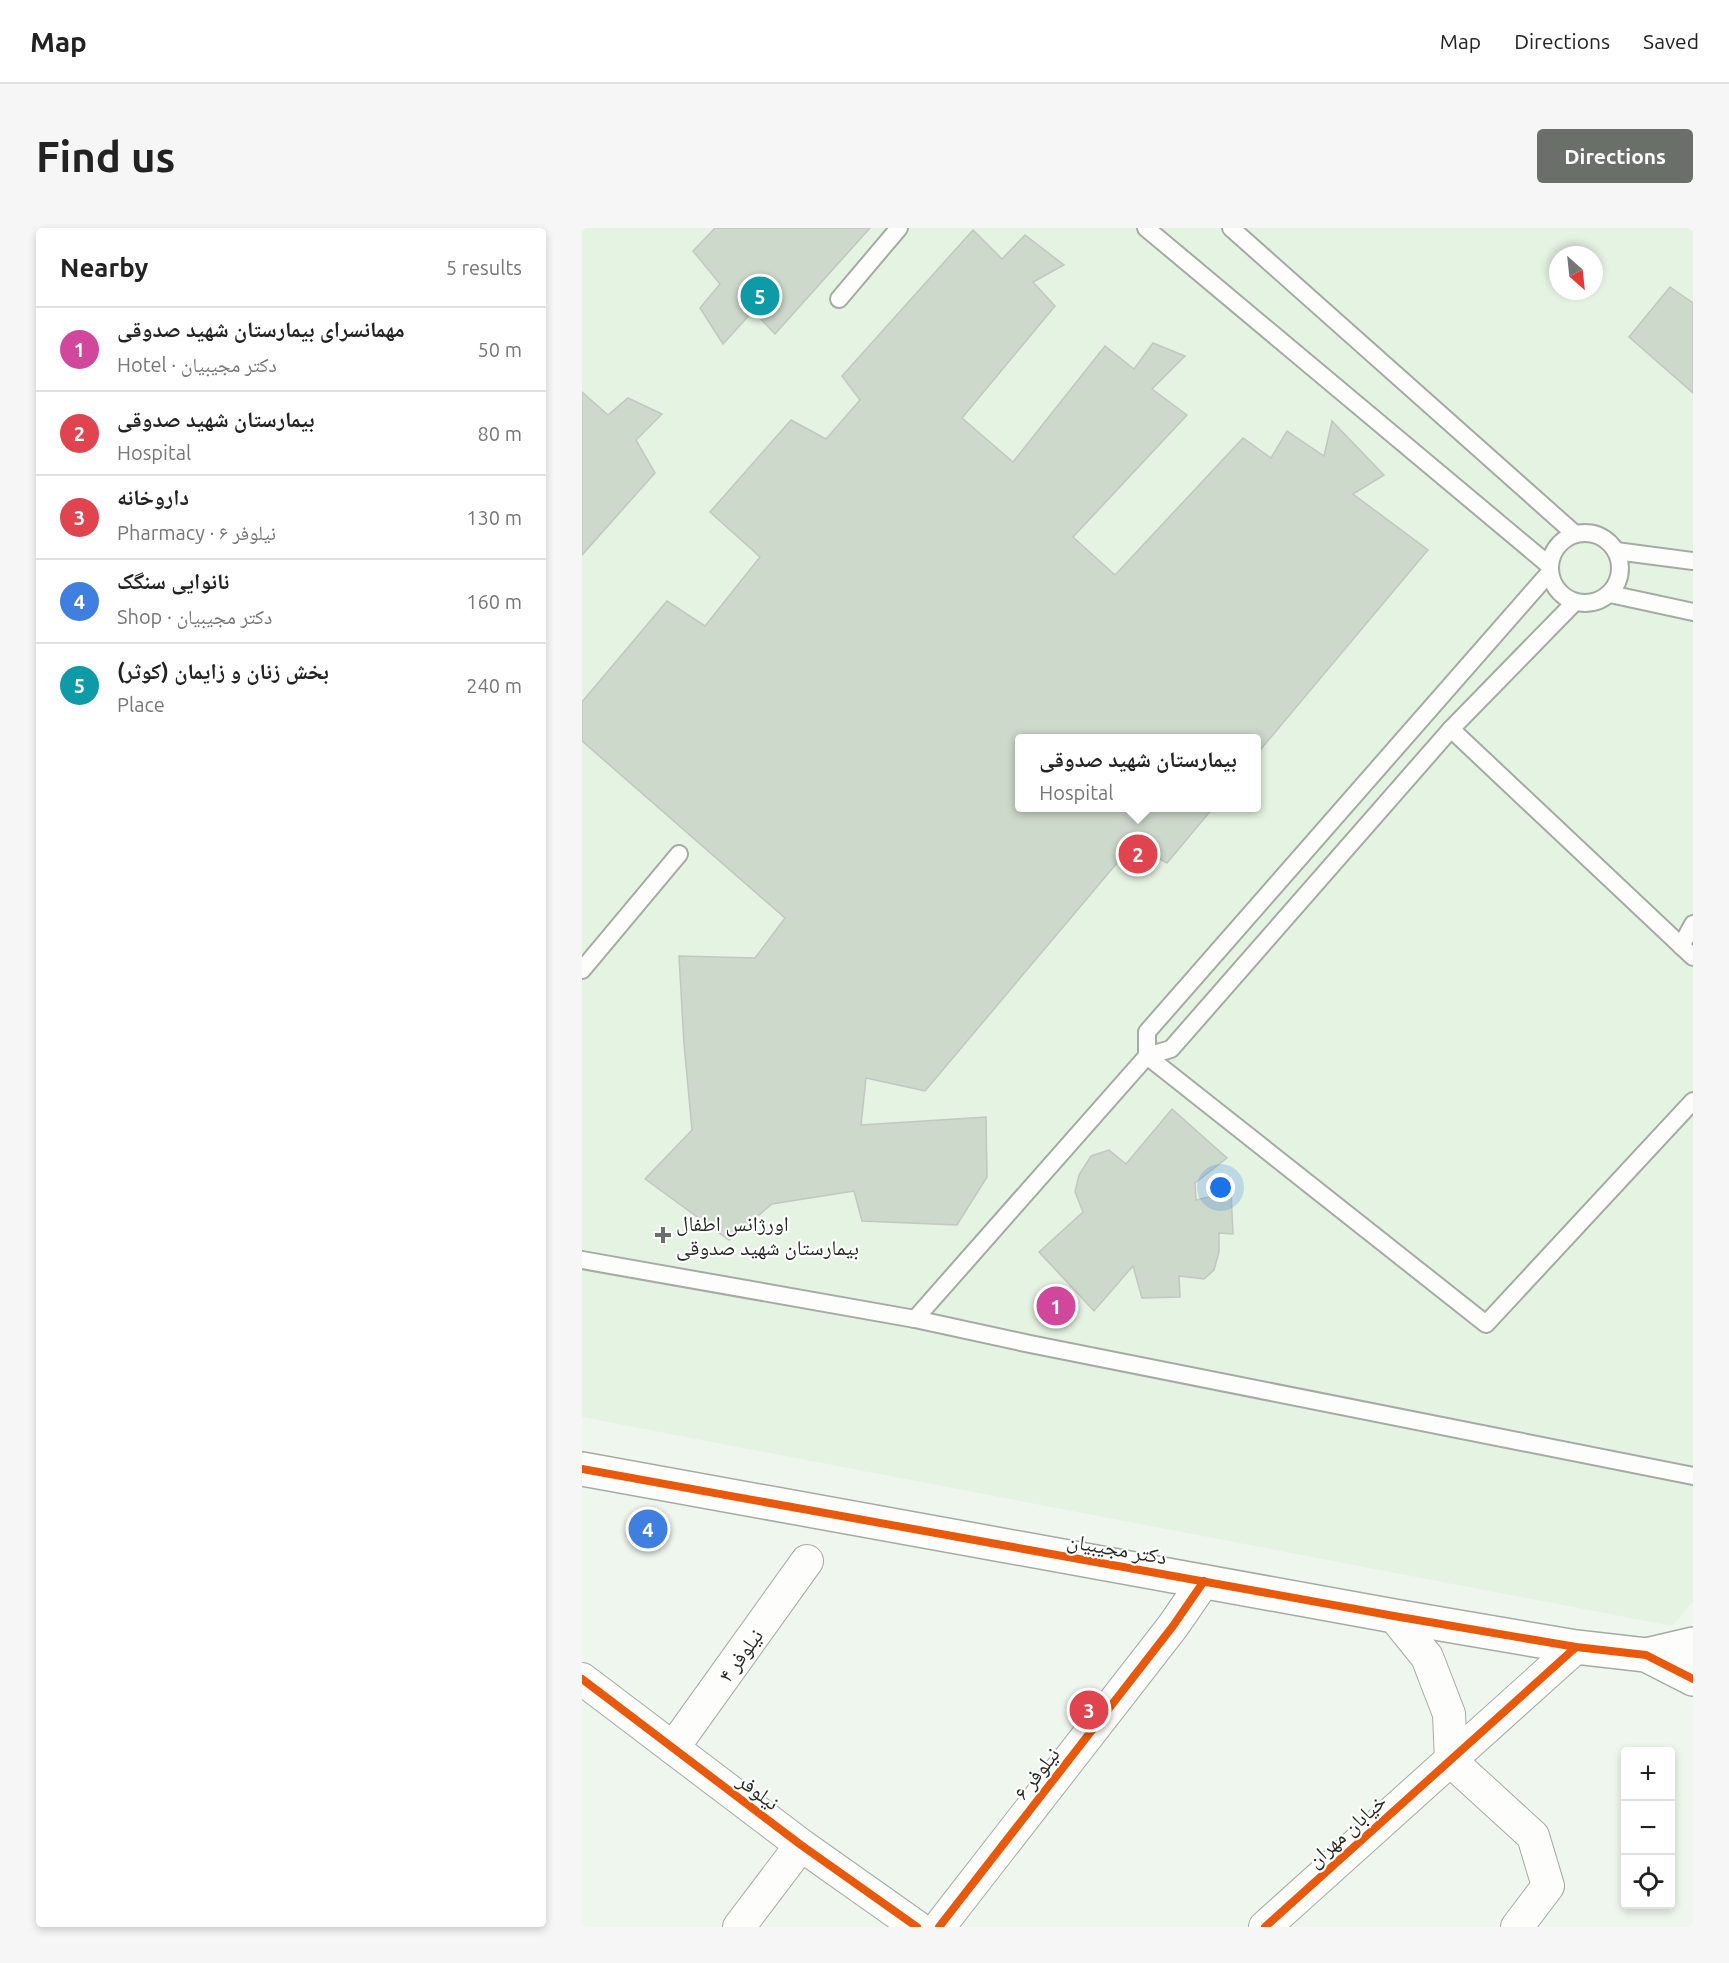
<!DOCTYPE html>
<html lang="en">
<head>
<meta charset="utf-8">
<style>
  body { margin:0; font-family:Ubuntu,"Noto Naskh Arabic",sans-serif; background:#f6f6f6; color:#222 }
  .controls { position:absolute; right:18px; bottom:18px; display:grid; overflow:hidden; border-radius:6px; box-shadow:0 3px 9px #0003 }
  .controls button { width:54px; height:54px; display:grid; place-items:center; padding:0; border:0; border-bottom:2px solid #e0e0e0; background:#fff; color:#222; font:30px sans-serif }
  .compass { position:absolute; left:967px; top:18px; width:54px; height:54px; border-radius:50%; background:#fff; box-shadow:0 3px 9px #0003; rotate:153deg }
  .you { position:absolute; left:639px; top:960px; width:21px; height:21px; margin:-15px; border:4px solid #fff; border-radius:50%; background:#1a73e8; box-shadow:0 0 0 9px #1a73e833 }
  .badge { display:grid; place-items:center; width:39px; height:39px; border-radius:50%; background:#6a7069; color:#fff; font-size:20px; font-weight:700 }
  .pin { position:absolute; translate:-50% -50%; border:3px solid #fff; box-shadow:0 2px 6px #0006 }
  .popup { position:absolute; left:433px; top:506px; width:246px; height:78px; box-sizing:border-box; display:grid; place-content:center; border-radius:6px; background:#fff; filter:drop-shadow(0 2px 4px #0005); font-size:20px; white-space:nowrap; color:#767676 }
  .popup b { font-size:22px; color:#222 }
  .popup::after { content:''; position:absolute; left:50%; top:100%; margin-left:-12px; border:12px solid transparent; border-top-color:#fff }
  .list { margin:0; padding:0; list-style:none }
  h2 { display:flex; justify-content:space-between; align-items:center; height:78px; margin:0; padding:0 24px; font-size:26px }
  h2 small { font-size:20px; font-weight:400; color:#767676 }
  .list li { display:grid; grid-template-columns:39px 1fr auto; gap:18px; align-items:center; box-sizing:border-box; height:84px; padding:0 24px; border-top:2px solid #e0e0e0 }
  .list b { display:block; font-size:22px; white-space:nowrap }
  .list p { margin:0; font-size:20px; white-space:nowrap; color:#767676 }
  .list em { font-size:20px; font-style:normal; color:#767676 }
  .icon { flex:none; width:33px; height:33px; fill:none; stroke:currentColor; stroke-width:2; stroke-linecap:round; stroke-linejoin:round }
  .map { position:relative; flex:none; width:1111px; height:1699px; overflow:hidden; border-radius:6px }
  header { display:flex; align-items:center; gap:36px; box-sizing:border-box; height:84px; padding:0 30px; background:#fff; border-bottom:2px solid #e0e0e0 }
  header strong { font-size:28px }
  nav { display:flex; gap:33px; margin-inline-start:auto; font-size:21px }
  .intro { display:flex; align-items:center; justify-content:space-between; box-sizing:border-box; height:144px; padding:0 36px }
  h1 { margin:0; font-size:42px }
  .button { padding:15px 27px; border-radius:6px; background:#6a7069; color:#fff; font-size:21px; font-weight:700 }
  main { display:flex; gap:36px; padding:0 36px }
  aside { flex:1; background:#fff; border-radius:6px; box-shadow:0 3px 9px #0003 }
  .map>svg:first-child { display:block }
</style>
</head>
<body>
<header>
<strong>Map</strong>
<nav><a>Map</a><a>Directions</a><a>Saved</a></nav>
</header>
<div class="intro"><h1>Find us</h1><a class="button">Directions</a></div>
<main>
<aside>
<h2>Nearby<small>5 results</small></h2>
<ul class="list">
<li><span class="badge" style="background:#d1479c">1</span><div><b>مهمانسرای بیمارستان شهید صدوقی</b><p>Hotel · دکتر مجیبیان</p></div><em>50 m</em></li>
<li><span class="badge" style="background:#e0444e">2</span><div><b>بیمارستان شهید صدوقی</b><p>Hospital</p></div><em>80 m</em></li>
<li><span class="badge" style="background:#e0444e">3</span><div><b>داروخانه</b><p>Pharmacy · نیلوفر ۶</p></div><em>130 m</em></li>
<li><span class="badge" style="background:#3f7fe0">4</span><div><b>نانوایی سنگک</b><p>Shop · دکتر مجیبیان</p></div><em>160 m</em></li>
<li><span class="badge" style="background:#0f9aa8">5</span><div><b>بخش زنان و زایمان (کوثر)</b><p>Place</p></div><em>240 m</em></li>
</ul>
</aside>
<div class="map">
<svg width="1111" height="1699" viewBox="0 0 1111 1699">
  <rect width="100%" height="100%" fill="#eff6ee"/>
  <path fill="#e5f3e3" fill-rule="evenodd" d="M0,0H1111V1374L1090,1398L0,1189ZM976,27H1012V63H976ZM438,510H674V580H438Z"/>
  <g fill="#cdd9cb" stroke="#c2c7c1" stroke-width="1.5">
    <path d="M133,0H288L193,106L171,83L141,116L118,80L138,56L111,23Z"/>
    <path d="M391,2L420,31L443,7L482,37L451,54L473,78L380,190L431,234L523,118L552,141L571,115L603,128L570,161L605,187L491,309L533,347L661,210L689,230L705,203L742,228L750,193L802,247L771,266L846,322L674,527V510H438V580H631L585,635L551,616L343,863L284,850L279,897L404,889L405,949L375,997L280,993L272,963L190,976L147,1012L63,951L110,902L102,816L97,728L173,730L203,690L0,513V474L85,373L123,398L178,329L128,284L209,192L244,211L278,172L260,148Z"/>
    <path d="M1088,59L1111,75V165L1047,109Z"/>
    <path d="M0,164L26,187L46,170L80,186L54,212L73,245L0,327Z"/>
    <path d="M590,881L645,930L613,955L614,972L649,964L651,1006L637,1005V1024L632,1042L622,1051L597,1048L598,1069L560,1070L551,1038L512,1083L457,1024L501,984L493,964L497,947L509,928L527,922L544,936Z"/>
  </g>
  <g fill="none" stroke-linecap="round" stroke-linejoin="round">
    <defs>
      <g id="service">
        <path d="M564,0L968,338"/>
        <path d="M649,0L993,306"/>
        <path d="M257,71L317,0"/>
        <circle cx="1003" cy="340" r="35"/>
        <path d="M1034,323L1111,333"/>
        <path d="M1028,366L1111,384"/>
        <path d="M869,501L1111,729"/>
        <path d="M1099,718L1111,696"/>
        <path d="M0,742L97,626"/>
        <path d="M565,828L904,1096L1111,873"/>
        <path d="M565,828V804L968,344"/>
        <path d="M0,1032L333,1091L448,1116L1111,1248"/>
        <path d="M333,1091L565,828L589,821L869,501L993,374"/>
      </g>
      <g id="minor">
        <path d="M812,1388L845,1429L867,1486L869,1533L951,1608L966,1658L935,1699"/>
        <path d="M0,1451L219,1617L335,1699"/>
        <path d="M91,1520L225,1333"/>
        <path d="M157,1699L219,1617"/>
        <path d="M357,1699L591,1398L622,1353"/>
        <path d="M683,1699L994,1419"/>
      </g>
      <g id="tertiary">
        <path d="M0,1241L812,1388L994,1419L1064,1427L1111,1451"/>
        <path d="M1064,1427L1111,1416"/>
      </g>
    </defs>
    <use href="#service" stroke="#a5aba4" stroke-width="20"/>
    <use href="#minor" stroke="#a5aba4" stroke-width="34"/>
    <use href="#tertiary" stroke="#a5aba4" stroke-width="36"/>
    <use href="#service" stroke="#fdfefc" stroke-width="16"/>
    <use href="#minor" stroke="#fdfefc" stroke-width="32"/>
    <use href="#tertiary" stroke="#fdfefc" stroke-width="33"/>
    <defs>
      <g id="cycleway">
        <path d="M0,1241L812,1388L994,1419L1064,1427L1111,1451"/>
        <path d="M0,1451L219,1617L335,1699"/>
        <path d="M357,1699L591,1398L622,1353"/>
        <path d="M683,1699L994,1419"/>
      </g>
    </defs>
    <use href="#cycleway" stroke="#fff" stroke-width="11"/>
    <use href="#cycleway" stroke="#e8590c" stroke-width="8"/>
  </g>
  <path fill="#6a7069" stroke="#fff" stroke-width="2" d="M78 998h6v6h6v6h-6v6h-6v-6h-6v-6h6z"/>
  <g text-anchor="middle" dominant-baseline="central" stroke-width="4.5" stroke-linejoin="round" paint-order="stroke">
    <g font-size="21" fill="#232822" stroke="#fff" text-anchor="start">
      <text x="94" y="995">اورژانس اطفال<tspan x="94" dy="24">بیمارستان شهید صدوقی</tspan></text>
    </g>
    <g font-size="21" fill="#232822" stroke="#fff">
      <text transform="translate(535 1320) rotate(10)">دکتر مجیبیان</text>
      <text transform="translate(158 1427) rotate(-54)">نیلوفر ۴</text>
      <text transform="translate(454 1545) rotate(-52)">نیلوفر ۶</text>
      <text transform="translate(177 1563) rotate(37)">نیلوفر</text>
      <text transform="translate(764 1602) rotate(-42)">خیابان مهران</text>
    </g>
  </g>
</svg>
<div class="controls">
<button>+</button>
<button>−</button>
<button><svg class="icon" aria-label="locate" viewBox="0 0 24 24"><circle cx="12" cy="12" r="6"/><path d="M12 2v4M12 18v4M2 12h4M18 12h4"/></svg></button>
</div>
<svg class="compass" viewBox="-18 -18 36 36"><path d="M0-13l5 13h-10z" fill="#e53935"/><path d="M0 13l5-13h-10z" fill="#767676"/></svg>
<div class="you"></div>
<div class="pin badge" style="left:474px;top:1078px;background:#d1479c">1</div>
<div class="pin badge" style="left:556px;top:626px;background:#e0444e">2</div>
<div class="popup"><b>بیمارستان شهید صدوقی</b>Hospital</div>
<div class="pin badge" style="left:507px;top:1482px;background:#e0444e">3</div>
<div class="pin badge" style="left:66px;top:1301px;background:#3f7fe0">4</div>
<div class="pin badge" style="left:178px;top:68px;background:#0f9aa8">5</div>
</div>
</main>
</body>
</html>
